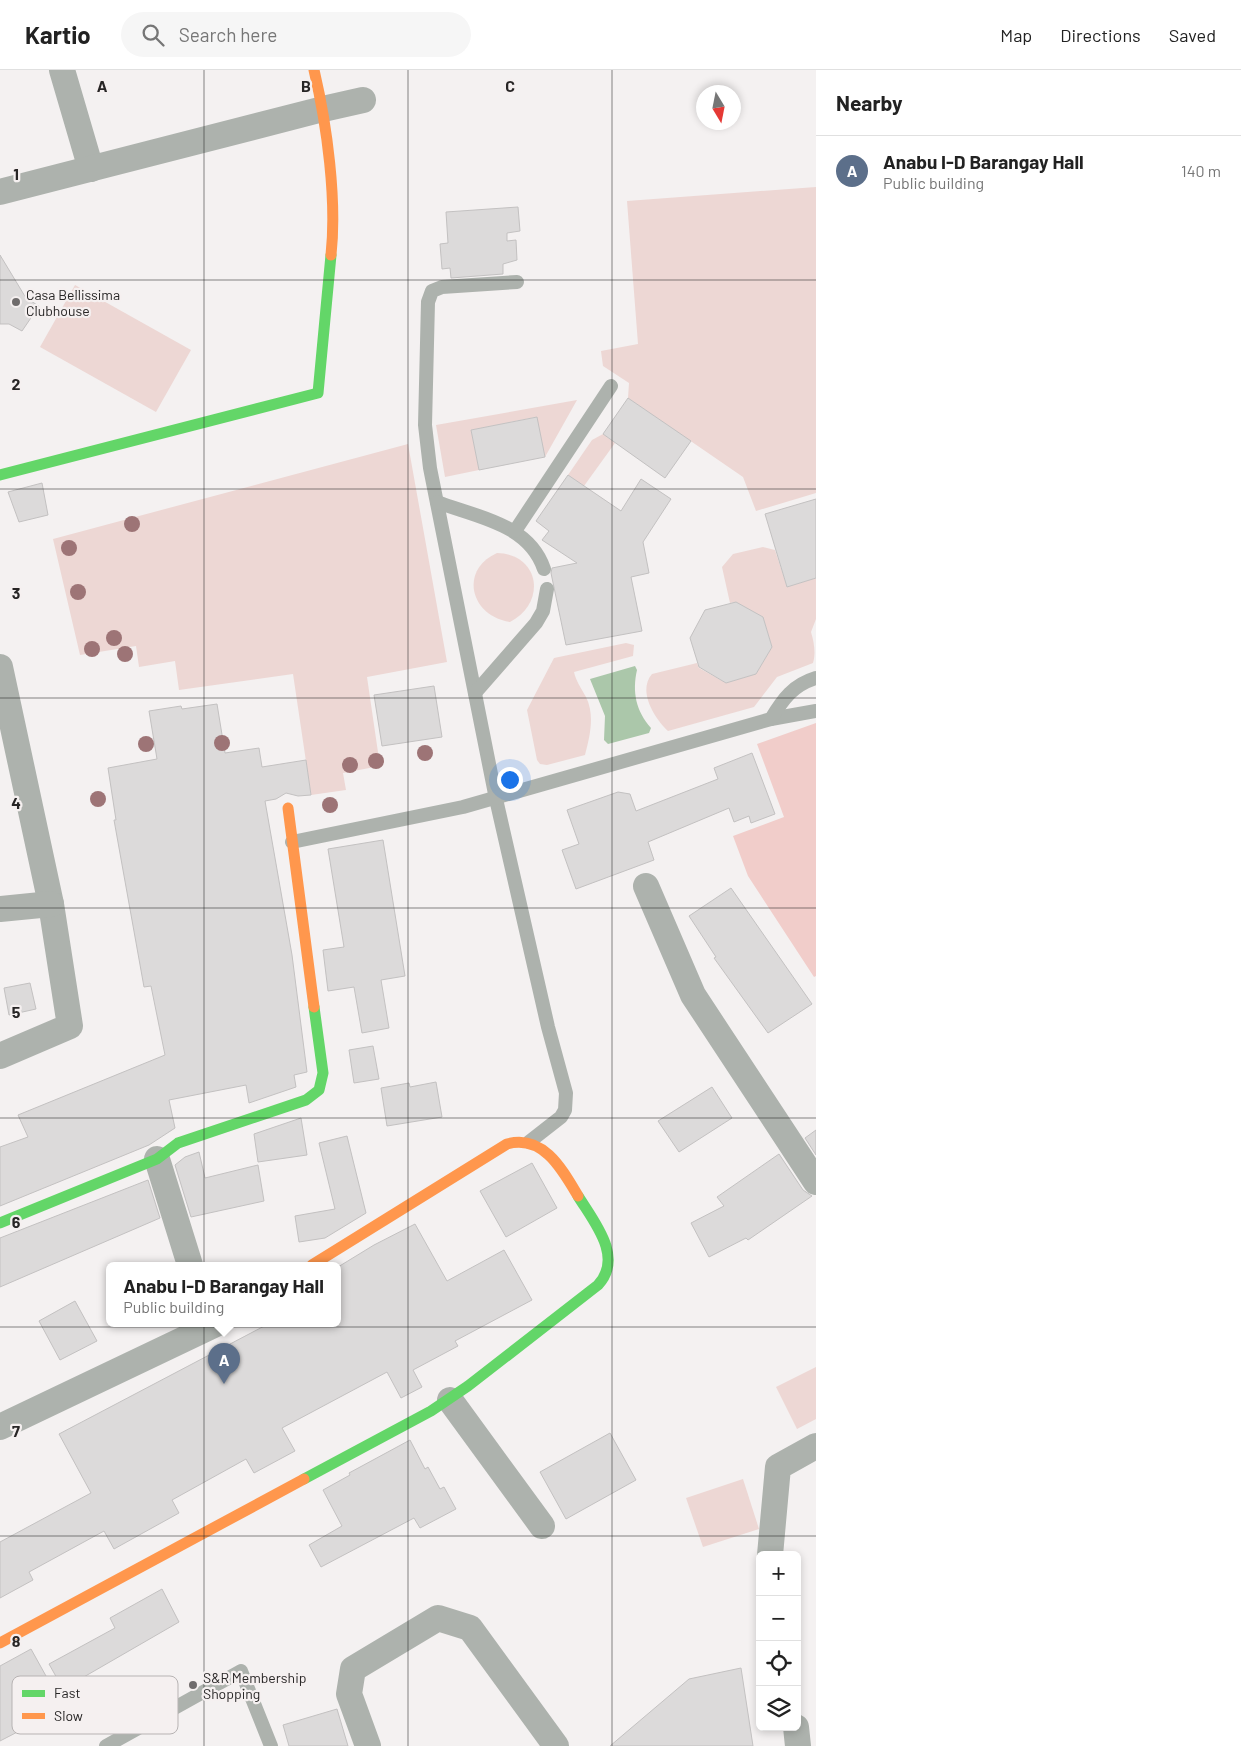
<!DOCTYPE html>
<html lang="en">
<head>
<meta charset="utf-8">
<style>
  body { margin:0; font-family:Barlow,sans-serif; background:#f6f6f6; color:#222 }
  .controls { position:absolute; right:15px; bottom:15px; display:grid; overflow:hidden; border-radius:8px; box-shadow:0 2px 8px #0003 }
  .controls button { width:45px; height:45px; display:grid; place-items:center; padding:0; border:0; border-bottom:1px solid #e0e0e0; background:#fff; color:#222; font:25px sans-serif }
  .compass { position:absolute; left:696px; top:15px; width:45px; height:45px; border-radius:50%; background:#fff; box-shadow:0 2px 8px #0003; rotate:170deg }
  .you { position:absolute; left:509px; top:709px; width:18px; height:18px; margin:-12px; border:4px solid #fff; border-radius:50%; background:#1a73e8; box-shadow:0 0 0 8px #1a73e833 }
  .badge { display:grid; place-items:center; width:32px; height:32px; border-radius:50%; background:#db2777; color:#fff; font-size:16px; font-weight:700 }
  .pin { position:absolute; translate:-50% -41px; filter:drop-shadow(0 1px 2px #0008) }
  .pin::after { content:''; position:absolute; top:26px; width:18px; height:15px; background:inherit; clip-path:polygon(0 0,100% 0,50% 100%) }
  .popup { position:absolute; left:106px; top:1192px; width:235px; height:65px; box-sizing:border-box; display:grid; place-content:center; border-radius:8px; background:#fff; filter:drop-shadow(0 1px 4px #0005); font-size:16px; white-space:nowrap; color:#767676 }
  .popup b { font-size:19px; color:#222 }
  .popup::after { content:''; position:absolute; left:50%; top:100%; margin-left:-10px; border:10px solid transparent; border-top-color:#fff }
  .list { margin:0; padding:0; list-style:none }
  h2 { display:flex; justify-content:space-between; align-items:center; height:65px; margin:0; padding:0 20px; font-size:21px }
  h2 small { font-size:16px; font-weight:400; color:#767676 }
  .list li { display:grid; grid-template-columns:32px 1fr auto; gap:15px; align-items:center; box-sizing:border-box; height:70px; padding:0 20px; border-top:1px solid #e0e0e0 }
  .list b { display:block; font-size:19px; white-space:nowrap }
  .list p { margin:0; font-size:16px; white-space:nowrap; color:#767676 }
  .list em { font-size:16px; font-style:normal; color:#767676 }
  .icon { flex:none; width:28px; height:28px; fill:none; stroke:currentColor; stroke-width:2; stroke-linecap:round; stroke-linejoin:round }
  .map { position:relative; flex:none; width:816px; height:1676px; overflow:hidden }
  header { display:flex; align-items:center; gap:30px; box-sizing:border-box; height:70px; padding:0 25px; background:#fff; border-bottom:1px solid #e0e0e0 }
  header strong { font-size:24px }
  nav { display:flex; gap:28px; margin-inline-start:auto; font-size:18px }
  .search { width:350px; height:45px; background:#f6f6f6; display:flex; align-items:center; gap:12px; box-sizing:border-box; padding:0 18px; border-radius:28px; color:#767676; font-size:19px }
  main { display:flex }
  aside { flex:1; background:#fff }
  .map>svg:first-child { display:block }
</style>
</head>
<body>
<header>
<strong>Kartio</strong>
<div class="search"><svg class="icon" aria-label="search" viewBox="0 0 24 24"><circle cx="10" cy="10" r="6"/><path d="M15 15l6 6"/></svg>Search here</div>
<nav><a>Map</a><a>Directions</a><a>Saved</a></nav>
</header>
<main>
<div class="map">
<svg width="816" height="1676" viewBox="0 0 816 1676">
  <rect width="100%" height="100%" fill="#f4f1f1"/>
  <g fill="#edd7d4">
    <path d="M816,117V423L756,441L743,407L628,328L629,313L603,296L601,281L638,274L627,131Z"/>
    <path d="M75,215L191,280L156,342L40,277Z"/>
    <path d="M577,330L545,387L536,347L471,360L479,400L445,407L436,355Z"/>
    <path d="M603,364L615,373L584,416L568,405L592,370Z"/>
    <path d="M408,374L447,592L367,607L380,696L343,703L346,720L311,725L293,604L179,620L175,591L139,597L136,576L80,585L53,469Z"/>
    <path d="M763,477L775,480L787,517L816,508V549L811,562C814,572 816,583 813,593L777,607L754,637L668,661C655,649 637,621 652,604L697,593L699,598L726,613L756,604L772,577L763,547L736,532L730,533L722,497L733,484Z"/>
    <path d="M497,483C540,484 547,533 510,552C470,546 459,500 497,483Z"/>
    <path d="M626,573L634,575L633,586L574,602C576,611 581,618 586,627C595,645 590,666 585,685L547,695L540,694L537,690L527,640L554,588Z"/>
    <path d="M816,1297V1349L797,1359L776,1317Z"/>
    <path d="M743,1409L759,1459L703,1477L686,1428Z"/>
  </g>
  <path fill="#f1cdca" d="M816,653V906L814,907L748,806L733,766L784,747L757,674Z"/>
  <path fill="#abc7aa" d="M635,596L637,600C632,622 636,641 651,658L649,663L608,674L604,670L605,646L590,609Z"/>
  <g fill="#dcdada" stroke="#c3c1c1">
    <path d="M518,137L520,161L507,163V171L516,170L517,190L503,194V204L451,208L450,198L442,199L440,174L448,173L446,142Z"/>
    <path d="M0,185L26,228L39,236L22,261L9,254H0Z"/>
    <path d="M628,328L691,371L665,408L603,364Z"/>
    <path d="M537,347L545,387L479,400L471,360Z"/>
    <path d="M568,405L621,441L641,409L671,429L643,472L649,503L631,507L642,561L566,575L551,503L552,498L577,493L542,470L549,461L536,451Z"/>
    <path d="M42,413L48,445L19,452L8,422Z"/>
    <path d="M816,429V508L787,517L765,444Z"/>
    <path d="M736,532L763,547L772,577L756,604L726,613L699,597L690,568L705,540Z"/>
    <path d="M434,616L442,667L382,676L374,625Z"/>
    <path d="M217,634L225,683L259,678L262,697L306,690L311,725L298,726L286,723L276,729L265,731L292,885L307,1002L294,1005L296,1017L249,1033L246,1015L169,1030L175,1058L149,1075L0,1136V1077L28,1067L18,1045L165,985L151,916L144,917L114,750H116L108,698L157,689L149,641L181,636L182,639Z"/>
    <path d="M752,683L775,744L751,753L749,746L734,752L729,738L648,772L654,790L576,819L562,780L579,774L567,740L618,722L630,724L636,741L718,709L714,698Z"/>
    <path d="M383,770L405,906L381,910L389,958L362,963L354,917L328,921L323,880L344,877L328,779Z"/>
    <path d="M731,818L812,934L768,963L714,888L716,887L689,846Z"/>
    <path d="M30,913L36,939L9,945L4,918Z"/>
    <path d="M373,976L379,1009L354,1013L349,980Z"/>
    <path d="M436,1012L442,1047L387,1056L381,1018L409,1013L410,1017Z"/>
    <path d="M712,1017L732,1048L679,1082L658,1051Z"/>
    <path d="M301,1048L307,1085L258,1092L254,1064Z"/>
    <path d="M816,1060V1085L805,1068Z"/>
    <path d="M347,1066L366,1143L325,1168L299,1172L295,1146L335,1139L319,1073Z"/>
    <path d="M199,1082L205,1108L258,1095L264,1131L191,1147L175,1095L185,1087Z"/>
    <path d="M779,1084L803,1120L812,1126L748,1170L746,1168L709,1187L691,1153L724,1136L717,1127Z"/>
    <path d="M532,1093L557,1138L506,1167L480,1121Z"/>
    <path d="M148,1110L160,1148L0,1217V1168Z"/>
    <path d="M415,1154L447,1211L504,1180L532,1230L455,1271L458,1276L413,1300L422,1317L401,1328L387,1302L282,1358L295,1381L254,1403L246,1389L172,1430L179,1443L114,1479L104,1461L29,1502L33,1510L0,1528V1472L91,1423L59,1364L270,1253H338V1197L374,1175Z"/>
    <path d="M75,1231L97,1271L60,1290L39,1251Z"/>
    <path d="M610,1363L636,1410L566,1449L540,1402Z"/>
    <path d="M410,1370L425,1399L428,1397L440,1419L444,1417L456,1439L420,1458L414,1448L321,1497L309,1475L342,1456L323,1420L350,1405L349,1403Z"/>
    <path d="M162,1519L179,1552L63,1619L49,1594L115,1558L110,1548Z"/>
    <path d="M31,1579L51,1615L17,1634L29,1656L0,1671V1596Z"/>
    <path d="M741,1598L753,1676H610L689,1609Z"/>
    <path d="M337,1639L348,1676H289L283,1655Z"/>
  </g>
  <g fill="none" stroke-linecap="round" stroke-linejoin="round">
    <g stroke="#adb2ad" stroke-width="14">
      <path d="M517,212L442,217L432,221L428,232L425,355L430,398L496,729L548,957L566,1023L565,1040L561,1047L529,1072"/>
      <path d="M437,432C477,447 529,454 544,499"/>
      <path d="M515,461L611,316"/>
      <path d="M475,623L536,553L543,541L547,519"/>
      <path d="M771,649L816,641"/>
      <path d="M292,772L463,737L771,649C783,629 793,615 816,608"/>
      <path d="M106,1676L241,1601L271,1676"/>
    </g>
    <g stroke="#adb2ad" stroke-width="26">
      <path d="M62,0L91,99"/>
      <path d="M0,122L323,39L363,30"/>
      <path d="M0,597L51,834L70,956L0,986"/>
      <path d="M646,816L693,925L816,1112"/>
      <path d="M0,839L51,834"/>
      <path d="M157,1089L190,1195"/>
      <path d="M450,1330L542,1456"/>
      <path d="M0,1357L218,1253"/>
      <path d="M770,1485L778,1397L816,1376"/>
      <path d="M796,1657L798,1676"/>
      <path d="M368,1676L349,1624L353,1599L438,1548L470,1558L556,1676"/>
    </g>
    <g stroke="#63d668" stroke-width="11">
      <path d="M0,405L318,323L331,185"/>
      <path d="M0,1153L157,1089L178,1073L306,1030L319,1020L323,1003L314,937"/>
      <path d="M304,1409L431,1341L468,1316L598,1215C624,1187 594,1152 578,1126"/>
    </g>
    <g stroke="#ff974d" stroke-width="11">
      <path d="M314,0C327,55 337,130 331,185"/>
      <path d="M288,738L314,937"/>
      <path d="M312,1195L507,1074C543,1064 562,1099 578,1126"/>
      <path d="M0,1573L304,1409"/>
    </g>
  </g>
  <g fill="#9d7476">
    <circle cx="132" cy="454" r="8"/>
    <circle cx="69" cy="478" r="8"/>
    <circle cx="78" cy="522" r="8"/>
    <circle cx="114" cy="568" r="8"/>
    <circle cx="92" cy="579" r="8"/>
    <circle cx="125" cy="584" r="8"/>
    <circle cx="222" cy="673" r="8"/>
    <circle cx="146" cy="674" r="8"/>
    <circle cx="425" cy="683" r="8"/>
    <circle cx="376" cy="691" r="8"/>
    <circle cx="350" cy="695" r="8"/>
    <circle cx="98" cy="729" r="8"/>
    <circle cx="330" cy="735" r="8"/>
  </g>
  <path fill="none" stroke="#272525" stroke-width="1" stroke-opacity="0.55" d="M204,0V1676M408,0V1676M612,0V1676M0,210H816M0,419H816M0,628H816M0,838H816M0,1048H816M0,1257H816M0,1466H816"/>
  <g fill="#6f6c6c" stroke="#f5f0f0" stroke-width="2">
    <circle cx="16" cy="232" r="5"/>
    <circle cx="193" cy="1615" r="5"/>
  </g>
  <g text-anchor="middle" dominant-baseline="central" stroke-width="4.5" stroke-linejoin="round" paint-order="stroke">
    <g font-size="14" fill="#272525" stroke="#f5f0f0" text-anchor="start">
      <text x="26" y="224">Casa Bellissima<tspan x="26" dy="16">Clubhouse</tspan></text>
      <text x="203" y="1607">S&amp;R Membership<tspan x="203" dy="16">Shopping</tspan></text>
    </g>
  </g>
  <rect x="12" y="1606" width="166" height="58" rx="8" fill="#f5f0f0" stroke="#b7b3b3" stroke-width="1"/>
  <rect x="22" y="1620" width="23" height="7" fill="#63d668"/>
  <rect x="22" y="1643" width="23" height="6" fill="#ff974d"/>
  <g font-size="14" fill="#272525">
    <text x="54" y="1628">Fast</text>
    <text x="54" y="1651">Slow</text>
  </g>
  <g font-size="16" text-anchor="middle" font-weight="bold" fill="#272525" stroke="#f5f0f0" stroke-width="4.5" stroke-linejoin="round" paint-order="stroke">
    <text x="102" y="22">A</text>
    <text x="306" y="22">B</text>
    <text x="510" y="22">C</text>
    <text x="16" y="110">1</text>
    <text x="16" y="320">2</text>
    <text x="16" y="529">3</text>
    <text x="16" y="739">4</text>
    <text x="16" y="948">5</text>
    <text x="16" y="1158">6</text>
    <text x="16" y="1367">7</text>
    <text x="16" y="1577">8</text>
  </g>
</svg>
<div class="controls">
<button>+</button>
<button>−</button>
<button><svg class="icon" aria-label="locate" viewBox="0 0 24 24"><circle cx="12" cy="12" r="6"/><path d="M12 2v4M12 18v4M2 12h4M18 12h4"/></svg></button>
<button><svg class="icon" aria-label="layers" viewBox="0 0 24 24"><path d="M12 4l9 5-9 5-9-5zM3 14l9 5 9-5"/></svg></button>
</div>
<svg class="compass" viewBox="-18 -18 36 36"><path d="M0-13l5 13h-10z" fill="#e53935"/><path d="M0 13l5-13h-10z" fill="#767676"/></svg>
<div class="you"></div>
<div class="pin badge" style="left:224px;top:1314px;background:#5c6f8a">A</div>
<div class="popup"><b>Anabu I-D Barangay Hall</b>Public building</div>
</div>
<aside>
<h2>Nearby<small></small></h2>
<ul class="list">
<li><span class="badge" style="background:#5c6f8a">A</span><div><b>Anabu I-D Barangay Hall</b><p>Public building</p></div><em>140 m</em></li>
</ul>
</aside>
</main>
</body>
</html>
